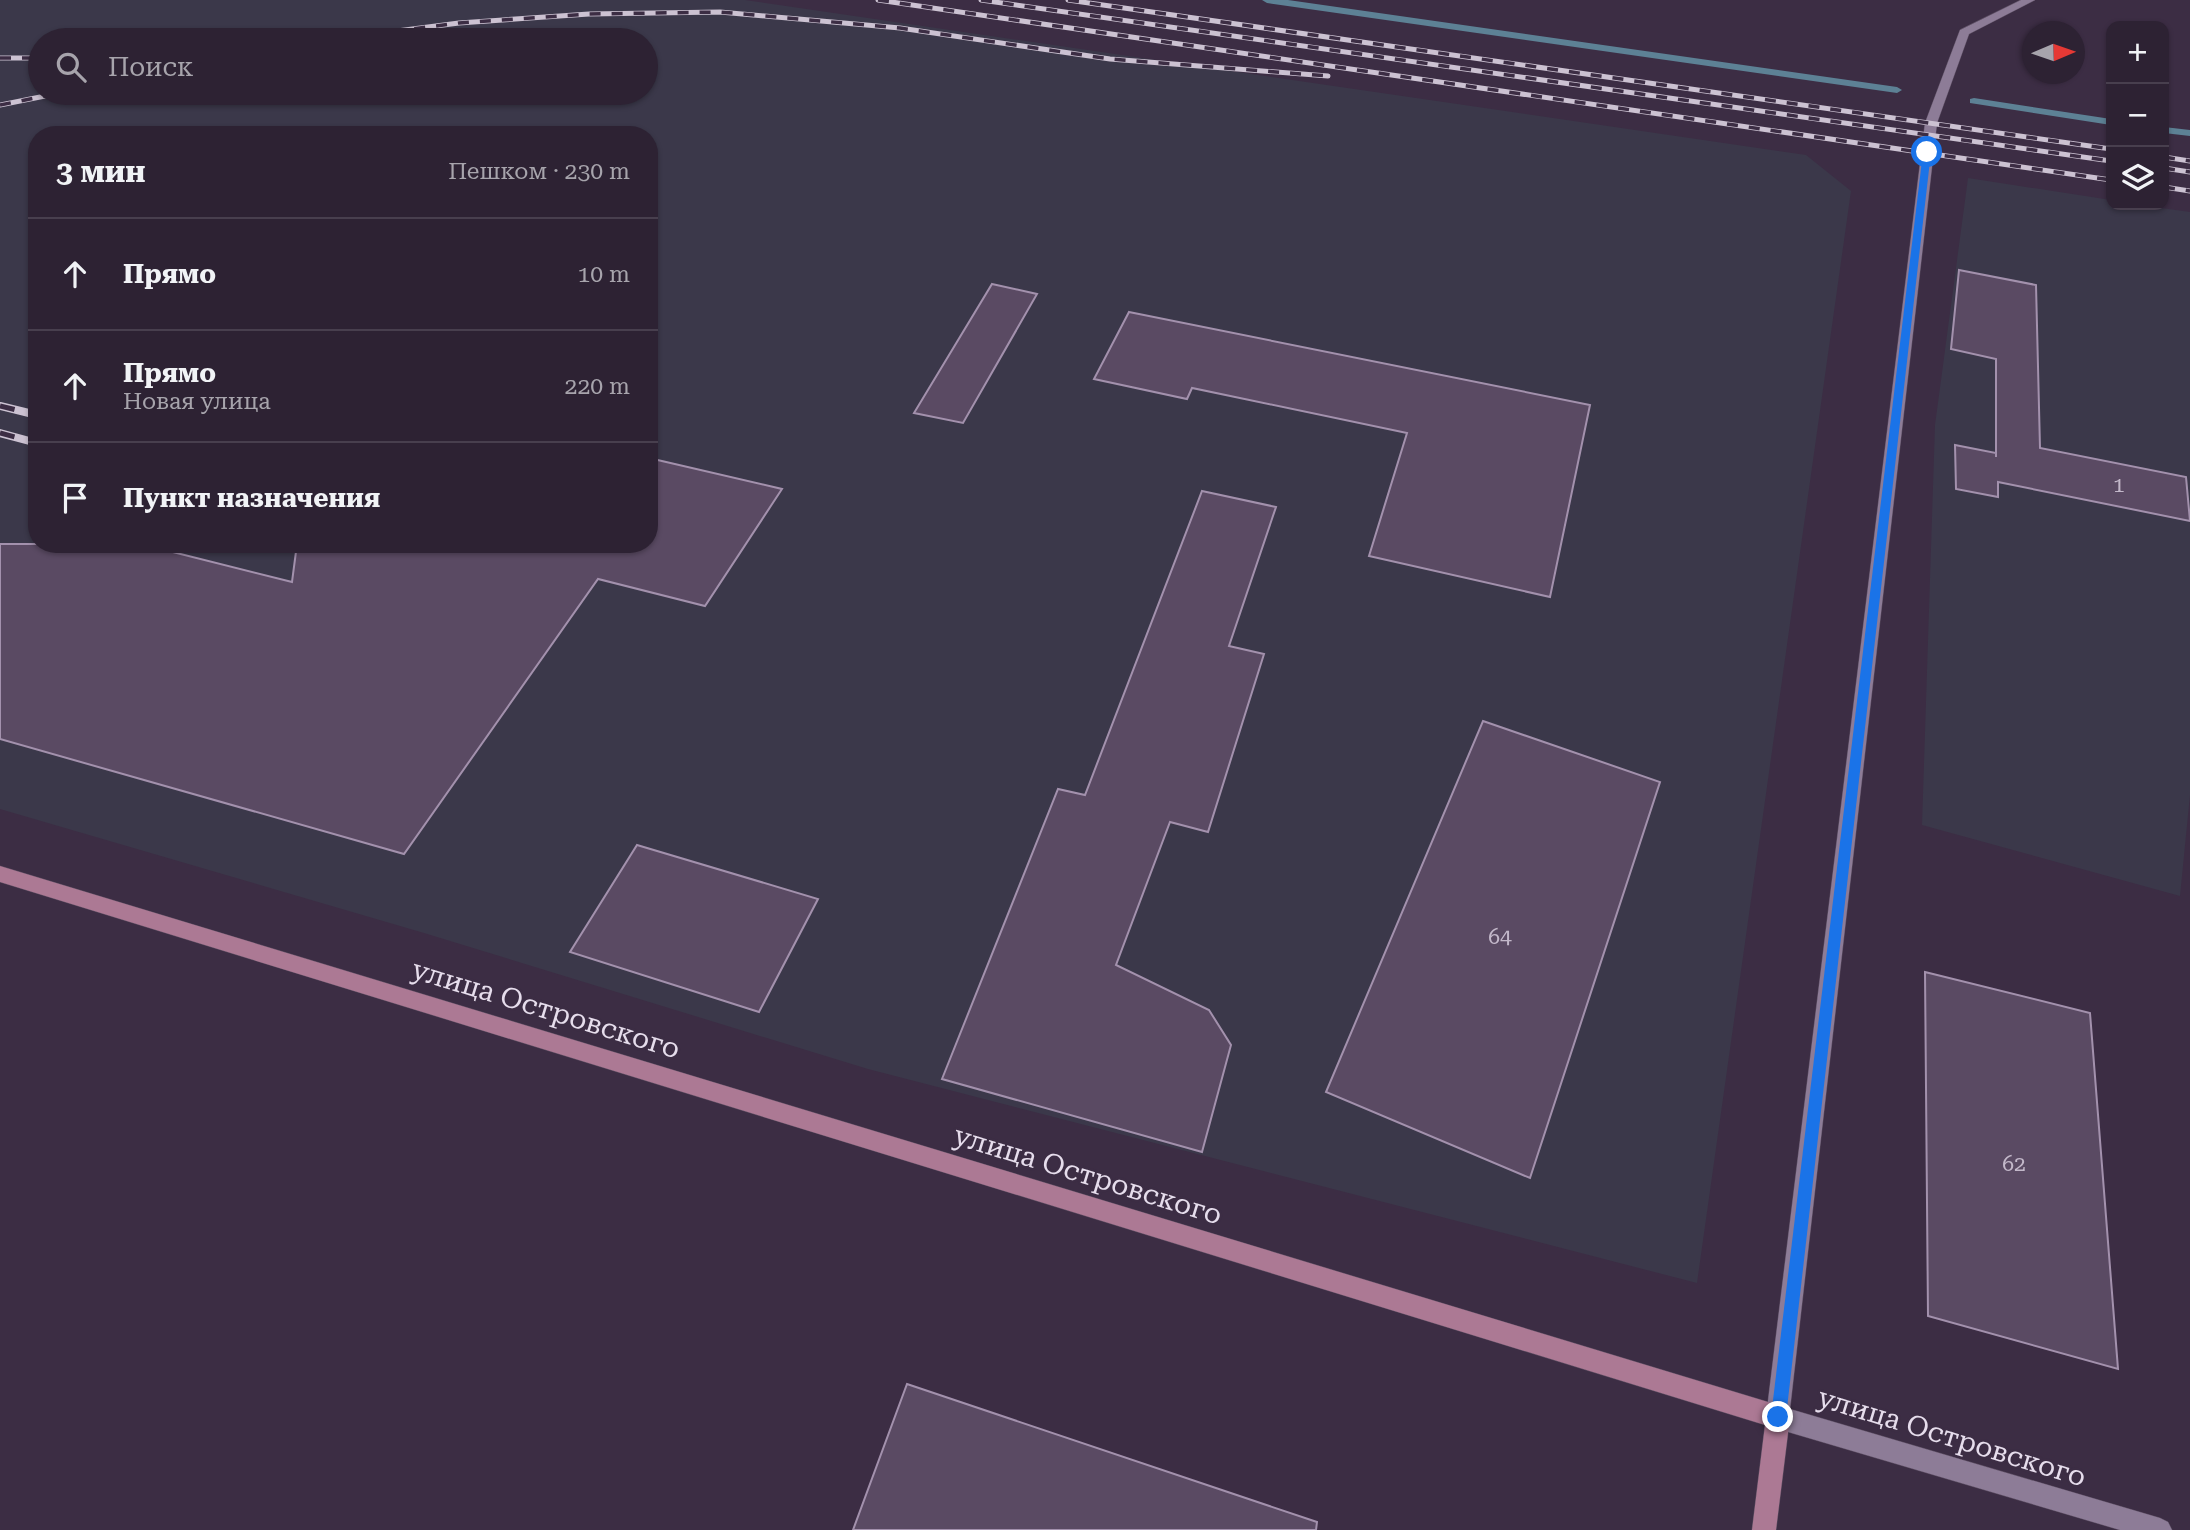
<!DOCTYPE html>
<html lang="ru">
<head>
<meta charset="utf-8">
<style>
  body { margin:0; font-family:"Roboto Serif",serif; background:#352a3b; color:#f1f3f6 }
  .controls { position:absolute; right:21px; top:21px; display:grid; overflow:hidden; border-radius:14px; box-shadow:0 2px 5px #0004 }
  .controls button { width:63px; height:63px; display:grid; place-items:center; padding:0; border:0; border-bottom:2px solid #483f4e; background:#2d2233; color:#f1f3f6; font:35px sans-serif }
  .compass { position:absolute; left:2022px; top:21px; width:63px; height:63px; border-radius:50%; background:#2d2233; box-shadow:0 2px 5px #0004; rotate:88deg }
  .stop { position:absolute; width:21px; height:21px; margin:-16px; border:5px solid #1a73e8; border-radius:50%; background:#fff }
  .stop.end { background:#1a73e8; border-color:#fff; box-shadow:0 2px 7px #0008 }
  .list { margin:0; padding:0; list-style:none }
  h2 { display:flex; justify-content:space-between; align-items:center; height:91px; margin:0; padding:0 28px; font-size:30px }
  h2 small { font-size:23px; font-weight:400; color:#a7a4ac }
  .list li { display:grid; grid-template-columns:46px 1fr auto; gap:21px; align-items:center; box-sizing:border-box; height:112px; padding:0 28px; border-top:2px solid #483f4e }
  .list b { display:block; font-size:26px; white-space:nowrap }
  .list p { margin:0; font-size:23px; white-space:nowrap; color:#a7a4ac }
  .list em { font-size:23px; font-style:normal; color:#a7a4ac }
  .icon { flex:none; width:38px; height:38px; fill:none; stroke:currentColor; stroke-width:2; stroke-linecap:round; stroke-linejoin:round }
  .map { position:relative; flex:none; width:2190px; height:1530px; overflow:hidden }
  .search { position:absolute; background:#2d2233; box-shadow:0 2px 5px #0004; left:28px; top:28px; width:630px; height:77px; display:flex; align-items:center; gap:18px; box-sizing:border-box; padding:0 24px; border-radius:38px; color:#a7a4ac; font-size:26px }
  .panel { position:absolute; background:#2d2233; box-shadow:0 2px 5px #0004; left:28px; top:126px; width:630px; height:427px; border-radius:28px }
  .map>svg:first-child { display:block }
</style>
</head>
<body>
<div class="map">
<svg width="2190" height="1530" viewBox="0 0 2190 1530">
  <rect width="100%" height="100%" fill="#3c2d44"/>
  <g fill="#3b384a" fill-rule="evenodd">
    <path d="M0,0H745L1806,155L1851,191L1697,1283L868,1069L424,933L0,809ZM40,40H646V93H40ZM37,135H649V544H37Z"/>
    <path d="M1968,178L2111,200V205H2140L2190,212V795L2180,896L1922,825L1935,425Z"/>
  </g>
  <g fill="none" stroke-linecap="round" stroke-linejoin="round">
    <g fill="#5d8195" fill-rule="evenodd">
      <path d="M1262,0H1288L1897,87L1902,90L1897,93L1267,3Z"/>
      <path d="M1974,98L2111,119V125L1970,103V99Z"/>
      <path d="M2164,127L2190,130V136L2164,133Z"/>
    </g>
  </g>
  <g fill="#5a4a63" stroke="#a391ad" stroke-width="2">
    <path d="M1959,270L2036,285L2040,448L2186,477L2190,521L1998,482V497L1956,489L1955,445L1996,453V457V359L1951,349Z"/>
    <path d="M992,284L1037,294L963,423L914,413Z"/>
    <path d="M1129,312L1590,405L1550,597L1369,556L1407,433L1192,388L1187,399L1094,379Z"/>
    <path d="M649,458L782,489L705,606L598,579L404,854L0,739V544H141L292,582L297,544H649Z"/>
    <path d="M1202,491L1276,507L1229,646L1264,654L1208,832L1170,822L1116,965L1209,1010L1231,1045L1202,1152L942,1079L1058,789L1085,795Z"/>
    <path d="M1483,721L1660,782L1530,1178L1326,1092Z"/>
    <path d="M637,845L818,899L759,1012L570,952Z"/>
    <path d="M1925,972L2090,1013L2118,1369L1928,1316Z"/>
    <path d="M907,1384L1317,1522L1316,1530H853Z"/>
  </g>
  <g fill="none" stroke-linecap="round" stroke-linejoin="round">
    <defs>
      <path id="street" d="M2021,0H2035L1969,34L1937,123L1790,1409L2160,1518L2168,1522L2172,1530H2120L1778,1429L1770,1425L1766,1417L1925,123L1960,30Z"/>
      <path id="secondary" d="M0,866L1778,1405L1786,1409L1790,1417L1776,1530H1752L1765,1425L0,882Z"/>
    </defs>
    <use href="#street" stroke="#5a4c60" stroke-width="1"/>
    <use href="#secondary" stroke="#5a4c60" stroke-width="1"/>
    <use href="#street" fill="#8d7c97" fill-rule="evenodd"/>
    <use href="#secondary" fill="#ac7994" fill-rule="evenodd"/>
    <defs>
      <g id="rail-far1">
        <path d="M878,0L2111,180"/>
        <path d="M981,0L2111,161"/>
        <path d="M1068,0L2111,149"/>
        <path d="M300,40L335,36"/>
        <path d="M327,40L459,23L589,14L720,12L900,28L1110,59L1328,76"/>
        <path d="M0,58H40"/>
        <path d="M0,105L60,93"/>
        <path d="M2164,157L2190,161"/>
        <path d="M2164,168L2190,172"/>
        <path d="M2164,187L2190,191"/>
      </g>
      <g id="rail">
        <path d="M0,406L37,415"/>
        <path d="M0,433L37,443"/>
      </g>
    </defs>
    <use href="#rail-far1" stroke="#ccc2d2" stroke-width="5"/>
    <use href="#rail" stroke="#ccc2d2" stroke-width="8"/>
    <use href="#rail-far1" stroke="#3c2d44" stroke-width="3.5" stroke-dasharray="11" stroke-linecap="butt"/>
    <use href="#rail" stroke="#3c2d44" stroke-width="5" stroke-dasharray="15" stroke-linecap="butt"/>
  </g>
  <path fill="#1a73e8" d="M1927,150L1931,152L1786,1417L1778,1424L1771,1417L1923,152Z"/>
  <g text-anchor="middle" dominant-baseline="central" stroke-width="5" stroke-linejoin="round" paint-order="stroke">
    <g font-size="21" fill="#c3b8ca">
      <text x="2119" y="485">1</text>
      <text x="1500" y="937">64</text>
      <text x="2014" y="1164">62</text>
    </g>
    <g font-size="28" fill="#e6ddec" stroke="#3c2d44">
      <text transform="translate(546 1009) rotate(17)">улица Островского</text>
      <text transform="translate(1088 1175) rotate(17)">улица Островского</text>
      <text transform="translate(1952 1437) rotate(17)">улица Островского</text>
    </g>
  </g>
</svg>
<div class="controls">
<button>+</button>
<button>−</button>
<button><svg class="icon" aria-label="layers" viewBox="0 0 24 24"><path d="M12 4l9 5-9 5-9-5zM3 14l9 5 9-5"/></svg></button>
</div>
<svg class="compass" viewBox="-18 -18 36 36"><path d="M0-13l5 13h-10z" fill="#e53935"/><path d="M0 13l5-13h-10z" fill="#a7a4ac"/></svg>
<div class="stop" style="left:1927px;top:152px"></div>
<div class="stop end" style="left:1778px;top:1417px"></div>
<div class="search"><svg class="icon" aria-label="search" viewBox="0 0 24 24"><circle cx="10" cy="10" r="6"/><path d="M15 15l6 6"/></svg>Поиск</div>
<section class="panel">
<h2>3 мин<small>Пешком · 230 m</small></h2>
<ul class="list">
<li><svg class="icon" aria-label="ahead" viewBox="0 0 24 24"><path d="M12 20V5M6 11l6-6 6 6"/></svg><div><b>Прямо</b></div><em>10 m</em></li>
<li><svg class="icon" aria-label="ahead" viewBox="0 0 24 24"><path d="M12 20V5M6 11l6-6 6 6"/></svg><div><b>Прямо</b><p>Новая улица</p></div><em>220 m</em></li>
<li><svg class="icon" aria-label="arrive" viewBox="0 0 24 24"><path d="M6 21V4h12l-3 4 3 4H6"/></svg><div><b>Пункт назначения</b></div></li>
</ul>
</section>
</div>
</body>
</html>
